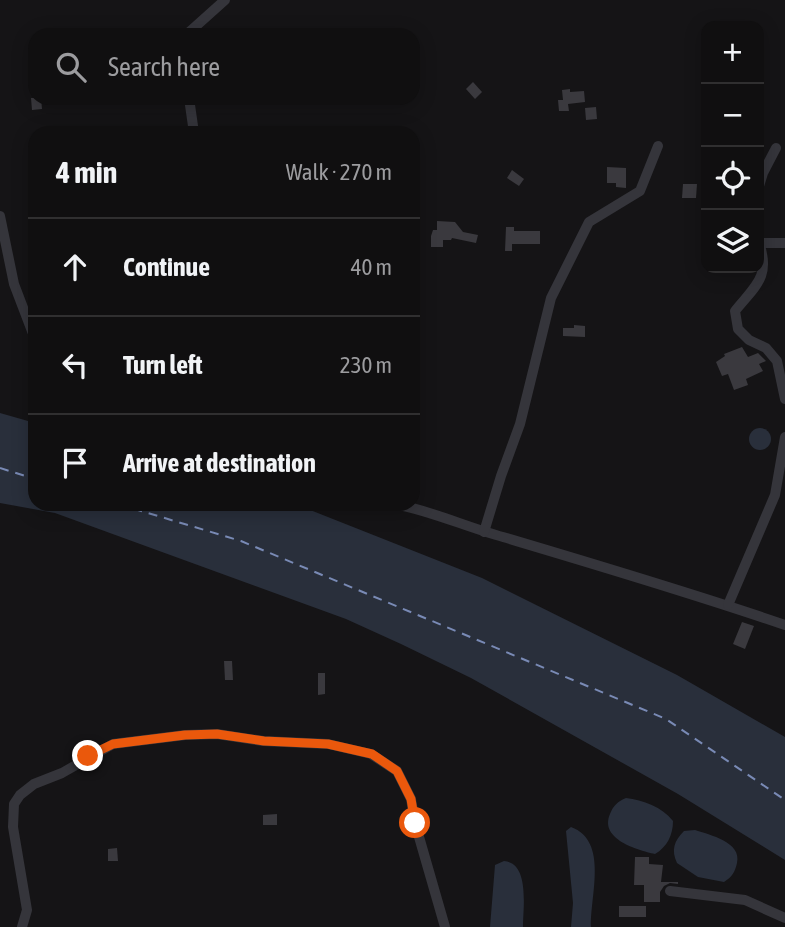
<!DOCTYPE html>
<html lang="en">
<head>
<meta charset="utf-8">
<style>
  body { margin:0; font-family:"Asap Condensed",sans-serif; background:#191819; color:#f1f3f6 }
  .controls { position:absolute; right:21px; top:21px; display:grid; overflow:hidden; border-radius:14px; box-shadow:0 4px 18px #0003 }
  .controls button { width:63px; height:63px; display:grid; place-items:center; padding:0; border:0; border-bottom:2px solid #302f30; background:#100f10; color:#f1f3f6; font:35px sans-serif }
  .stop { position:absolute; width:21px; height:21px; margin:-16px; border:5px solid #ea580c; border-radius:50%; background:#fff }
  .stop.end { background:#ea580c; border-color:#fff; box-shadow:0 2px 7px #0008 }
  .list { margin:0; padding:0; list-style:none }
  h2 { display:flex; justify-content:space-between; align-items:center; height:91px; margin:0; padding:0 28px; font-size:30px }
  h2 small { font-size:23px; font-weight:400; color:#9c9c9f }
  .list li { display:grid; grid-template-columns:46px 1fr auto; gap:21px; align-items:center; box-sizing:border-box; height:98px; padding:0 28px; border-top:2px solid #302f30 }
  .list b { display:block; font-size:26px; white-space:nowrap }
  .list em { font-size:23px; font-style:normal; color:#9c9c9f }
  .icon { flex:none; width:38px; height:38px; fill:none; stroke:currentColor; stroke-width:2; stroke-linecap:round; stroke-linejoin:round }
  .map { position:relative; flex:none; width:785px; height:927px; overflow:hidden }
  .search { position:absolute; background:#100f10; box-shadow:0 4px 18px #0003; left:28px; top:28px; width:392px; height:77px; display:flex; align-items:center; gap:18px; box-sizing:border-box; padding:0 24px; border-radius:21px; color:#9c9c9f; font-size:26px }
  .panel { position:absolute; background:#100f10; box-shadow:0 4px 18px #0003; left:28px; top:126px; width:392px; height:385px; border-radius:21px }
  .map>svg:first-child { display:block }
</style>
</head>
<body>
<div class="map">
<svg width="785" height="927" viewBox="0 0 785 927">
  <rect width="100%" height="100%" fill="#151416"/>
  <g fill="#292f3b">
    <path d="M0,413L35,423V504H295L482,578L677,675L785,737V860L678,794L471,678L401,644L346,619L55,513L0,503Z"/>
    <circle cx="760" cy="439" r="11"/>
    <path d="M626,798C643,800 662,807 673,821C673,835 667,847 655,854C637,850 599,839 610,814C613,806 618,801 626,798Z"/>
    <path d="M571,827C609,841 590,896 591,927H571L573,903L566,831Z"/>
    <path d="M695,830C710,835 742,842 737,863C735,872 732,877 724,882L698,877L677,863C671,850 674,841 684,831Z"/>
    <path d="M504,861C530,863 523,908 523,927H490L495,865Z"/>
  </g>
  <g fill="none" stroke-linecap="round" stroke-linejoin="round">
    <g stroke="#798ab5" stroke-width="2" stroke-dasharray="9 7" stroke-linecap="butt">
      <path d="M0,468L35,479"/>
      <path d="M118,504L241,541L666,719L785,800"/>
    </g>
  </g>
  <g fill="#3a393e">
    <path d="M473,82L482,92L475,99L466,89Z"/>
    <path d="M570,89V92L584,91L585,102L568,104L569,111H559L558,100H563L562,90Z"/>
    <path d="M31,98H41L42,109L32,110Z"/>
    <path d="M596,107L597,119L586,120L585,108Z"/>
    <path d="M607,167L626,168V188L616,187V183H607Z"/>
    <path d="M512,170L524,179L519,186L507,178Z"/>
    <path d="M683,184H697L696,198H682Z"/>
    <path d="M437,221L455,222L463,232L478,235L476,243L452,238L451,240H443V247H431V236L433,230H437Z"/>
    <path d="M506,227H514V231H540V244H512V251H505Z"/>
    <path d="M574,325L585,326V337L563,336V328H574Z"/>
    <path d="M742,347L748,357L758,353L766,361L759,364L763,371L746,379L748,385L734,390L728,374L722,376L716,362L725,356L724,354Z"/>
    <path d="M742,622L754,626L745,649L733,644Z"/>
    <path d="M224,661H232L233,680H225Z"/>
    <path d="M318,673H325V694L318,695Z"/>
    <path d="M277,814V825H263V815Z"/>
    <path d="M117,848L118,861H108V849Z"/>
    <path d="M635,857H649V864L663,865L661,882H678V884L670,883L664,886L660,892V902H644V885H634Z"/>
    <rect x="619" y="906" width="27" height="11"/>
  </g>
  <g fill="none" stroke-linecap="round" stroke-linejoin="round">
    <g stroke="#35353b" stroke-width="10">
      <path d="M186,35L225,0"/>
      <path d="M189,98L194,133"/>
      <path d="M759,186L763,173L776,148"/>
      <path d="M0,216L14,284L35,339"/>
      <path d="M759,240V243H785"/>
      <path d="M759,243C771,277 755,286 735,311L738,329L749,340L766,348L777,361L785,399"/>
      <path d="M395,504C432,511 466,527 503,537C597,565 692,593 785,625"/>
      <path d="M484,532L501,476L520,424L551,298L589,222L640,191L658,146"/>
      <path d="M728,605L775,495L785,437"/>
      <path d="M670,891L745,900L785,918"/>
      <path d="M22,927L27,910L13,827L14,804L20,795L34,784L62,773L113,744L185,735L217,734L263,741L328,744L371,754L397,771L411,799L415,823L445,927"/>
    </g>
  </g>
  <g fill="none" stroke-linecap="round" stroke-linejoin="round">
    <path stroke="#ea580c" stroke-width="9" d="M88,756L113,744L185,735L217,734L264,741L328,744L372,754L397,771L411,799L415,823"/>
  </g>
</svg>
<div class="controls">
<button>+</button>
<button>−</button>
<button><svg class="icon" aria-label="locate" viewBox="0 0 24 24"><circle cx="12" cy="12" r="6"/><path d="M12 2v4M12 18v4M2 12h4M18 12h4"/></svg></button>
<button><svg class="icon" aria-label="layers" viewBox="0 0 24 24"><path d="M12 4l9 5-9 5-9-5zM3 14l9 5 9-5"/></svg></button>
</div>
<div class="stop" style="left:415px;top:823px"></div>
<div class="stop end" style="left:88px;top:756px"></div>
<div class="search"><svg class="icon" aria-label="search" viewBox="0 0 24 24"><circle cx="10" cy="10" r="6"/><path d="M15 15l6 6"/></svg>Search here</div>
<section class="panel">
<h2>4 min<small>Walk · 270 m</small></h2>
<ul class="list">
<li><svg class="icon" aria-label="ahead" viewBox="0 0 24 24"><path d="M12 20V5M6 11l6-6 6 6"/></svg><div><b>Continue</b></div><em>40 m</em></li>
<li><svg class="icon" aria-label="left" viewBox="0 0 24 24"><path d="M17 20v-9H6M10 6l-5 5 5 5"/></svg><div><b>Turn left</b></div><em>230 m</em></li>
<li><svg class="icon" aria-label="arrive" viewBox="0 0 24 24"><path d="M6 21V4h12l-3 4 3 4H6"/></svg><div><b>Arrive at destination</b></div></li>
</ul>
</section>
</div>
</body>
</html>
